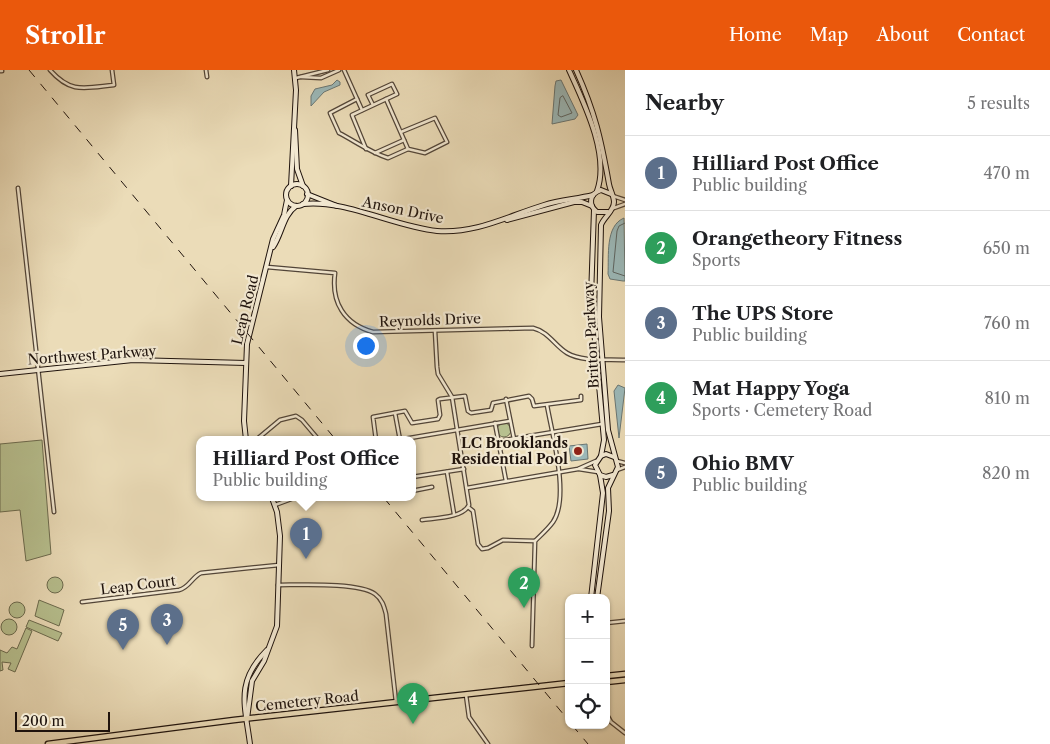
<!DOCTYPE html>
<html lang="en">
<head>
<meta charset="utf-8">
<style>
  body { margin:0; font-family:"Libre Caslon Text",serif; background:#f6f6f6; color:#202124 }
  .controls { position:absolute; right:15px; bottom:15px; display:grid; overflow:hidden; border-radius:10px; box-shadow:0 1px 4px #0004 }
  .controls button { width:45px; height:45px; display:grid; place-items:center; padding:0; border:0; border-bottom:1px solid #e0e0e0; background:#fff; color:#202124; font:25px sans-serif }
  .scale { position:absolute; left:15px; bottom:12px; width:95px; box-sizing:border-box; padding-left:5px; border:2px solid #1f130d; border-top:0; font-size:14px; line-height:18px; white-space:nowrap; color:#1f130d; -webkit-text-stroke:4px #f2e8d1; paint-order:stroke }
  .you { position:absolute; left:365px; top:275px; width:18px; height:18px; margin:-12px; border:4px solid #fff; border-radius:50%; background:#1a73e8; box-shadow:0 0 0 8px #1a73e833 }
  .badge { display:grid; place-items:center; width:32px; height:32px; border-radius:50%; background:#ea580c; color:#fff; font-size:16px; font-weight:700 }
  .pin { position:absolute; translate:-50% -41px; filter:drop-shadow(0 1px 2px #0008) }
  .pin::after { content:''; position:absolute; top:26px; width:18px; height:15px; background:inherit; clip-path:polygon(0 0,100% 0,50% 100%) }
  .popup { position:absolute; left:196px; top:366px; width:220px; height:65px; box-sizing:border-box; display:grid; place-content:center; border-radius:10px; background:#fff; filter:drop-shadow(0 1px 4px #0005); font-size:16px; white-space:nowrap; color:#757577 }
  .popup b { font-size:19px; color:#202124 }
  .popup::after { content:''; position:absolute; left:50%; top:100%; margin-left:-10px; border:10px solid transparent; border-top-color:#fff }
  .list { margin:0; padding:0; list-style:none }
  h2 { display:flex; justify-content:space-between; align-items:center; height:65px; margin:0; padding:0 20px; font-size:21px }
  h2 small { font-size:16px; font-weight:400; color:#757577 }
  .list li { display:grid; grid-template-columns:32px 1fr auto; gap:15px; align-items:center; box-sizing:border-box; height:75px; padding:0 20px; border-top:1px solid #e0e0e0 }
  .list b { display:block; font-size:19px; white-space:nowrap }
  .list p { margin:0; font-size:16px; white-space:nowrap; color:#757577 }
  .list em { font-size:16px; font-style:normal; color:#757577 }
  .icon { flex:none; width:28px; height:28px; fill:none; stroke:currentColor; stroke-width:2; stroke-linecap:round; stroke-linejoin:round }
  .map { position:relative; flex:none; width:625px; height:674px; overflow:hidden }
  header { display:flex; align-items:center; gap:30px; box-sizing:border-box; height:70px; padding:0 25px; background:#ea580c; color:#fff }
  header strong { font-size:24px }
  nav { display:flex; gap:28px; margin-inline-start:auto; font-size:18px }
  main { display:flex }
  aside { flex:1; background:#fff }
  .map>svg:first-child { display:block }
</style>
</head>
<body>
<header>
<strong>Strollr</strong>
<nav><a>Home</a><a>Map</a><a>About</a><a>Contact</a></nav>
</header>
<main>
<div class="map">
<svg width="625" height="674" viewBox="0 0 625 674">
  <rect width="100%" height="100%" fill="#ebdcb8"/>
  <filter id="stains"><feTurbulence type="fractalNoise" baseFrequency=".004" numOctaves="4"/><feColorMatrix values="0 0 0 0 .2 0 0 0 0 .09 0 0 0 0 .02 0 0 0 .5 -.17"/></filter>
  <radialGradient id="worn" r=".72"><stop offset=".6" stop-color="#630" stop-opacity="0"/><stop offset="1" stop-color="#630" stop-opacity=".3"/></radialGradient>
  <g fill="#b7c08f" stroke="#6b6a4e">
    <circle cx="504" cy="360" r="7"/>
    <path d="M42,370L51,484L26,491L20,440L0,442V374Z"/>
    <circle cx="55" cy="515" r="8"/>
    <path d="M39,530L64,540L59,556L35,546Z"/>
    <circle cx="17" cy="540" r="8"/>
    <circle cx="9" cy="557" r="8"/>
    <path d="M29,550L62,563L58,571L26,557Z"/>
    <path d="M26,558L32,561L15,602L8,599L11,593L2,592L3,600L0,601V580L7,583L12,577L17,579Z"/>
  </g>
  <g fill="#9cb9b9" stroke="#6a7774">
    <path d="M337,10L340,12V15L324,22L311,36V26L315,19L332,15Z"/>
    <path d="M561,10L578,45L575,49L552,54L555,16L556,11Z"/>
    <path d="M624,148L625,211H623L610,209L608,204C609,186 605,156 624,148Z"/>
    <path d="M618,315L625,318L619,368L614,321Z"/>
    <path d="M587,374L588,389L571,391L569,376Z"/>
  </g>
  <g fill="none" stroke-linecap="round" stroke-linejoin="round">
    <g stroke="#5e6663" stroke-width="1">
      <path d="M563,26L572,43L561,47L558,45L560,28Z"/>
      <path d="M625,153L619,156L617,161L613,202L625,206"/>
    </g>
    <defs>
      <g id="street">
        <path d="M50,0C71,24 85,18 114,15L112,0"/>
        <path d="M206,0L207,7"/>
        <path d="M344,0L362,40"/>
        <path d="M0,1H2"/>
        <path d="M301,7L321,8L339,0"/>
        <path d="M296,8L328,0"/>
        <path d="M357,29L330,43L339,63C355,71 369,82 388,88L408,79"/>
        <path d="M386,29L408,79L425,83L447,72L435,48L401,62"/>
        <path d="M366,79L352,45L397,24L392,14L368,25L373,35"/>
        <path d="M375,83L404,70"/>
        <path d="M18,118L54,442"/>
        <path d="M613,126L625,130"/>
        <path d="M614,138L625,134"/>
        <path d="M267,197L335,203C331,232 344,254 373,262L533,258C549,262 554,275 567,283C582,292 608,289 625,290"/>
        <path d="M506,329L514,369"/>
        <path d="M395,343L400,370"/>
        <path d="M495,353L506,411"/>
        <path d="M256,370L280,350L296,346L302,350L319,370"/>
        <path d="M376,370L373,347L405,341L412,353L438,349L440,345L438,330L440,329L465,326L468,341L471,343L491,340L493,333L529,326L532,329L534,336L581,330V326"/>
        <path d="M398,370L510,351"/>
        <path d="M499,371L602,354"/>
        <path d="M617,391L625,393"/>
        <path d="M579,399L598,402"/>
        <path d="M617,400L625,397"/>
        <path d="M447,402L454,444"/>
        <path d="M412,407L464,399"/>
        <path d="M467,418L578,399L596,391"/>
        <path d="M412,421L432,417"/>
        <path d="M275,435L294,428"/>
        <path d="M468,437L473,441L478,474L482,479L488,478L503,470L535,471"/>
        <path d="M422,450C435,448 463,448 469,435L452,327L438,304L437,297L435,261"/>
        <path d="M278,515C300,515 359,512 375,524C382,529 384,536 386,544L396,632"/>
        <path d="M82,532L179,520C189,518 192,507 201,503L279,495"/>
        <path d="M606,553L625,551"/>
        <path d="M532,576L535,471C541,465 548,459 553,452C570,427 552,364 547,335"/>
        <path d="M466,625L469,647L488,674"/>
        <path d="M606,643L611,652L625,663"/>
      </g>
      <g id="secondary">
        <path d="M569,0C584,33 610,85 597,121"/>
        <path d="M576,0C595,42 601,69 609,114C610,120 614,126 614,132C614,141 604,147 601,155L599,247L608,360L618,397L608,418L609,441L597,528"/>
        <path d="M295,60L297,99L303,116"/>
        <circle cx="297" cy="125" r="11"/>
        <path d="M291,116L296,20L294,0"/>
        <path d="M307,124L337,136"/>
        <path d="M303,134C344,129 395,157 437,161C476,164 508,146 544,135C560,130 577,129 593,125"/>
        <path d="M594,140L591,227L604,370L601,386"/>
        <path d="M608,142H597C588,135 589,124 601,120L611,124"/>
        <path d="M507,150L574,132H582L592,136"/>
        <path d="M273,177C282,164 283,145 296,136"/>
        <path d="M0,304L133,290L246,293"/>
        <path d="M246,370L244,351L247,274L273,169L284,145L287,130"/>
        <path d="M613,405L606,407L600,405L595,395L601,386L606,384L614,387"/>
        <path d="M591,528L603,423L600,405"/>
        <path d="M247,649L252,611L264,591L277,556L280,466L277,442L272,428"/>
        <path d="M250,674C245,635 235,612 267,580"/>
      </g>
      <g id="primary">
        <path d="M606,606L625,604"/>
        <path d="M606,612L625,610"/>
        <path d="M48,674L234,650L569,613"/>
      </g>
    </defs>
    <use href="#street" stroke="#524538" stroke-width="5"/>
    <use href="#secondary" stroke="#1f130d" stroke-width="6"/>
    <use href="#primary" stroke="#1f130d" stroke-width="7"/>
    <use href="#street" stroke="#f2e8d1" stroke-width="2.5"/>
    <use href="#secondary" stroke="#f2e8d1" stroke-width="4"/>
    <use href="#primary" stroke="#ebdcb8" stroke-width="4.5"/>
    <g stroke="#1f130d" stroke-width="1" stroke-dasharray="9 9" stroke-linecap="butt">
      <path d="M29,0L336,370"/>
      <path d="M384,428L569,651"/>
      <path d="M572,655L588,674"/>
    </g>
  </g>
  <circle fill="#8f2418" stroke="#f2e8d1" stroke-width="2" cx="578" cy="381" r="5"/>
  <g text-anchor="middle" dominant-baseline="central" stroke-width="4.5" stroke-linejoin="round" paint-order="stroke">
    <g font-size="14" fill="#1f130d" stroke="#f2e8d1">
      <text transform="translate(403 140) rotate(12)">Anson Drive</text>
      <text transform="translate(245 240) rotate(-76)">Leap Road</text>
      <text transform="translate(430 250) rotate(-2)">Reynolds Drive</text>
      <text transform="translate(591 265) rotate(-93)">Britton Parkway</text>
      <text transform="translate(92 285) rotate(-4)">Northwest Parkway</text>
      <text transform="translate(138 515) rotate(-7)">Leap Court</text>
      <text transform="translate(307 631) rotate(-6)">Cemetery Road</text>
    </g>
    <g font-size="14" font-weight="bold" fill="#1f130d" stroke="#f2e8d1" text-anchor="end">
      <text x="568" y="373">LC Brooklands<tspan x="568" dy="16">Residential Pool</tspan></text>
    </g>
  </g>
  <rect width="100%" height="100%" filter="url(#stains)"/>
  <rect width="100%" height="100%" fill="url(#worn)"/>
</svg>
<div class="controls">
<button>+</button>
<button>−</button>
<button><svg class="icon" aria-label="locate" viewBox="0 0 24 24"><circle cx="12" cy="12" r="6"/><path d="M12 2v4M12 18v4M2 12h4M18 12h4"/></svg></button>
</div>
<div class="scale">200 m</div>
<div class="you"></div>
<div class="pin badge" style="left:306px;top:489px;background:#5c6f8a">1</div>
<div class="popup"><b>Hilliard Post Office</b>Public building</div>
<div class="pin badge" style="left:524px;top:538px;background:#2e9e5b">2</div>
<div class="pin badge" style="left:167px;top:575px;background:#5c6f8a">3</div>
<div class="pin badge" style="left:413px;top:654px;background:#2e9e5b">4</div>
<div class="pin badge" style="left:123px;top:580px;background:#5c6f8a">5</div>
</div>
<aside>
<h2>Nearby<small>5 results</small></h2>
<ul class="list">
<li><span class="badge" style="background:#5c6f8a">1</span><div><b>Hilliard Post Office</b><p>Public building</p></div><em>470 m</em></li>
<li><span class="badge" style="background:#2e9e5b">2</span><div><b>Orangetheory Fitness</b><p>Sports</p></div><em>650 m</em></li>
<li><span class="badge" style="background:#5c6f8a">3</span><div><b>The UPS Store</b><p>Public building</p></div><em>760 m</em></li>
<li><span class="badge" style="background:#2e9e5b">4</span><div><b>Mat Happy Yoga</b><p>Sports · Cemetery Road</p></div><em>810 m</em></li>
<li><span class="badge" style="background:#5c6f8a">5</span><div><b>Ohio BMV</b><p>Public building</p></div><em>820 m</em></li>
</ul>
</aside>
</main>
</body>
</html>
